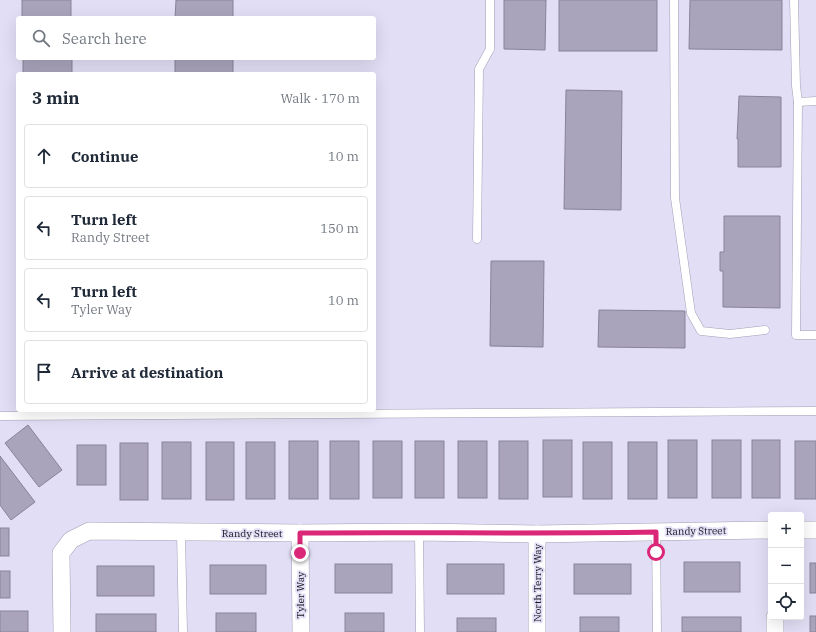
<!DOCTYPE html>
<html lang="en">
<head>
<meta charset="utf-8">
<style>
  body { margin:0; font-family:"IBM Plex Serif",serif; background:#f6f6f7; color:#1f2937 }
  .controls { position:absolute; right:12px; bottom:12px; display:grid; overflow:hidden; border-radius:4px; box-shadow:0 4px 16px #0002 }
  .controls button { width:36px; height:36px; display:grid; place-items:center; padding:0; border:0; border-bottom:1px solid #e0e1e3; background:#fff; color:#1f2937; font:20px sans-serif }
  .stop { position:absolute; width:12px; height:12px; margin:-9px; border:3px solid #db2777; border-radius:50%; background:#fff }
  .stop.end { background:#db2777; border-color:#fff; box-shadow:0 1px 4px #0008 }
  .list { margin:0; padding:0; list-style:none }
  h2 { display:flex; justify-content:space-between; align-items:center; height:52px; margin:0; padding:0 16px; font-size:17px }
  h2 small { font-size:13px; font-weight:400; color:#747a83 }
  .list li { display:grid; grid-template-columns:26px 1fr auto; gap:12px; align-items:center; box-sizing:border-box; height:64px; margin:0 8px 8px; padding:0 8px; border:1px solid #e0e1e3; border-radius:4px }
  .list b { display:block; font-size:15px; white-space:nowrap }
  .list p { margin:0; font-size:13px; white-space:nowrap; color:#747a83 }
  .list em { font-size:13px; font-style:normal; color:#747a83 }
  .icon { flex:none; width:22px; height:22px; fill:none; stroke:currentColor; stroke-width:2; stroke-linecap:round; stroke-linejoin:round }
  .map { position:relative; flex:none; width:816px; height:632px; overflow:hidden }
  .search { position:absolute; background:#fff; box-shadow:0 4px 16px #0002; left:16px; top:16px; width:360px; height:44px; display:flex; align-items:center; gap:10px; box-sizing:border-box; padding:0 14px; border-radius:4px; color:#747a83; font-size:15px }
  .panel { position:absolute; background:#fff; box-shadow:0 4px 16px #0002; left:16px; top:72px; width:360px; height:340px; border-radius:4px }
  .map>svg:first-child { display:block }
</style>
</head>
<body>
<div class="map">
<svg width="816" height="632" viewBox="0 0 816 632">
  <rect width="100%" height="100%" fill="#e2def5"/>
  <g fill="#a9a4bb" stroke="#888399">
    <rect x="22" y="0" width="49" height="18"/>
    <path d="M176,0H233V18H175Z"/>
    <path d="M504,0H546L545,50L504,49Z"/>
    <rect x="559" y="0" width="98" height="51"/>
    <path d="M690,0H782V50L689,49Z"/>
    <rect x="23" y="58" width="49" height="16"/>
    <rect x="175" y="58" width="58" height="16"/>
    <path d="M566,90L622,91L621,210L564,209Z"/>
    <path d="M739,96L781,97V167H738V139H737Z"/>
    <path d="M724,216H780V308L723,307V271H720V252H724Z"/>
    <path d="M491,261H544L543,347L490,346Z"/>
    <path d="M599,310L685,311V348L598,347Z"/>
    <path d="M28,425L62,470L39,487L5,443Z"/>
    <rect x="543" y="440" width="29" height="57"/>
    <rect x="668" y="440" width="29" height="58"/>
    <rect x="712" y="440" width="29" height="58"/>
    <rect x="752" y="440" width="28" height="58"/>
    <rect x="289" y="441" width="29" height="58"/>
    <rect x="330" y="441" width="29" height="58"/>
    <rect x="373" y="441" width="29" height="57"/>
    <rect x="415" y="441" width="29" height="57"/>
    <rect x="458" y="441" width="29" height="57"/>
    <rect x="499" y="441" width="29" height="58"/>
    <rect x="795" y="441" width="21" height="58"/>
    <rect x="162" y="442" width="29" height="57"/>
    <rect x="206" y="442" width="28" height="58"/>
    <rect x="246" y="442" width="29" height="57"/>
    <rect x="583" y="442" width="29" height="57"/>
    <rect x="628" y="442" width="29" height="57"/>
    <rect x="120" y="443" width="28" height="57"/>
    <rect x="77" y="445" width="29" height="40"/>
    <path d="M0,456L35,502L11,520L0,505Z"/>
    <rect x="0" y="528" width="9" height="28"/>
    <rect x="684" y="562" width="56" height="30"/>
    <rect x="810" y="563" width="6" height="30"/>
    <rect x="335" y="564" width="57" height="29"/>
    <rect x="447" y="564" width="57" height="30"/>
    <rect x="574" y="564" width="57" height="30"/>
    <rect x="210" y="565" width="56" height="29"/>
    <rect x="97" y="566" width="57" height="30"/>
    <rect x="0" y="571" width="10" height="27"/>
    <rect x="0" y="611" width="28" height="21"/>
    <rect x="216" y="613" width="40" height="19"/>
    <rect x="345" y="613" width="39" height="19"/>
    <rect x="96" y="614" width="60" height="18"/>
    <rect x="810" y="616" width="6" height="16"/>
    <rect x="580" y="617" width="39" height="15"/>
    <rect x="682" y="617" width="59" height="15"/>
    <rect x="457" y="618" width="39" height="14"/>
  </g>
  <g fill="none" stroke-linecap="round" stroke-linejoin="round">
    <defs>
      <g id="service">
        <path d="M674,0L675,198L691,313L701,331L730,334L765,330"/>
        <path d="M794,0L796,86L798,102L796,335H816"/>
        <path d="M798,102L816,101"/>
        <path d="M477,239L479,69L490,49V0"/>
        <path d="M0,416L816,411"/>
        <path d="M419,532L420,632"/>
        <path d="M656,532L657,632"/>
        <path d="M181,533L183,632"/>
      </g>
      <g id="minor">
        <path d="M801,530H816"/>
        <path d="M300,533L301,632"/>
        <path d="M537,534V632"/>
        <path d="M62,632L61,553L71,540L89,531L300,533L419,532L537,534L771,530"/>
        <path d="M775,632V617"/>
      </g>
    </defs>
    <use href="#service" stroke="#a29eb4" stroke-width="9"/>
    <use href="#minor" stroke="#a29eb4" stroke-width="18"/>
    <use href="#service" stroke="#fff" stroke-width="8"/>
    <use href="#minor" stroke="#fff" stroke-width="17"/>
  </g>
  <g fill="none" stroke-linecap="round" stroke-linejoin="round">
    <path stroke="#db2777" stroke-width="5" d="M300,553V533C419,532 537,534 656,532V552"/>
  </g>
  <g text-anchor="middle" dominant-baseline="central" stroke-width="3.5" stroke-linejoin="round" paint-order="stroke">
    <g font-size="10" fill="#16151d" stroke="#e2def5">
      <text transform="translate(696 531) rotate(-1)">Randy Street</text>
      <text x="252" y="533">Randy Street</text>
      <text transform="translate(537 583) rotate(-90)">North Terry Way</text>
      <text transform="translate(300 595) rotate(-90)">Tyler Way</text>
    </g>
  </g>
</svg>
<div class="controls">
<button>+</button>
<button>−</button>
<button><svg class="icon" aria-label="locate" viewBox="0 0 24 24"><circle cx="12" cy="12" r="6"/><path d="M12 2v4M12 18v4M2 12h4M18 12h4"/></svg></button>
</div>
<div class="stop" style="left:656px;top:552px"></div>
<div class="stop end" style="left:300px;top:553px"></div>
<div class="search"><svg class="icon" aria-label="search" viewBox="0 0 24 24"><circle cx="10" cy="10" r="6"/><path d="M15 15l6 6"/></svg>Search here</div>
<section class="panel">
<h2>3 min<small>Walk · 170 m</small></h2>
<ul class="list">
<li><svg class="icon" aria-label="ahead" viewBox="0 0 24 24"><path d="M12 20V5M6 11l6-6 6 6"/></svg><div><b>Continue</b></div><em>10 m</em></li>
<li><svg class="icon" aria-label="left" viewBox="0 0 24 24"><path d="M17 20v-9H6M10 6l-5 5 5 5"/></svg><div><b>Turn left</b><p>Randy Street</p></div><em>150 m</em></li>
<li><svg class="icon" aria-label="left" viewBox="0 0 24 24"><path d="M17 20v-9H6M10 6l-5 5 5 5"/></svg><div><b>Turn left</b><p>Tyler Way</p></div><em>10 m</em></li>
<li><svg class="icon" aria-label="arrive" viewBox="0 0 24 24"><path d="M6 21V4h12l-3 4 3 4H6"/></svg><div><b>Arrive at destination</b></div></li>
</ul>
</section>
</div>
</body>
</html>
